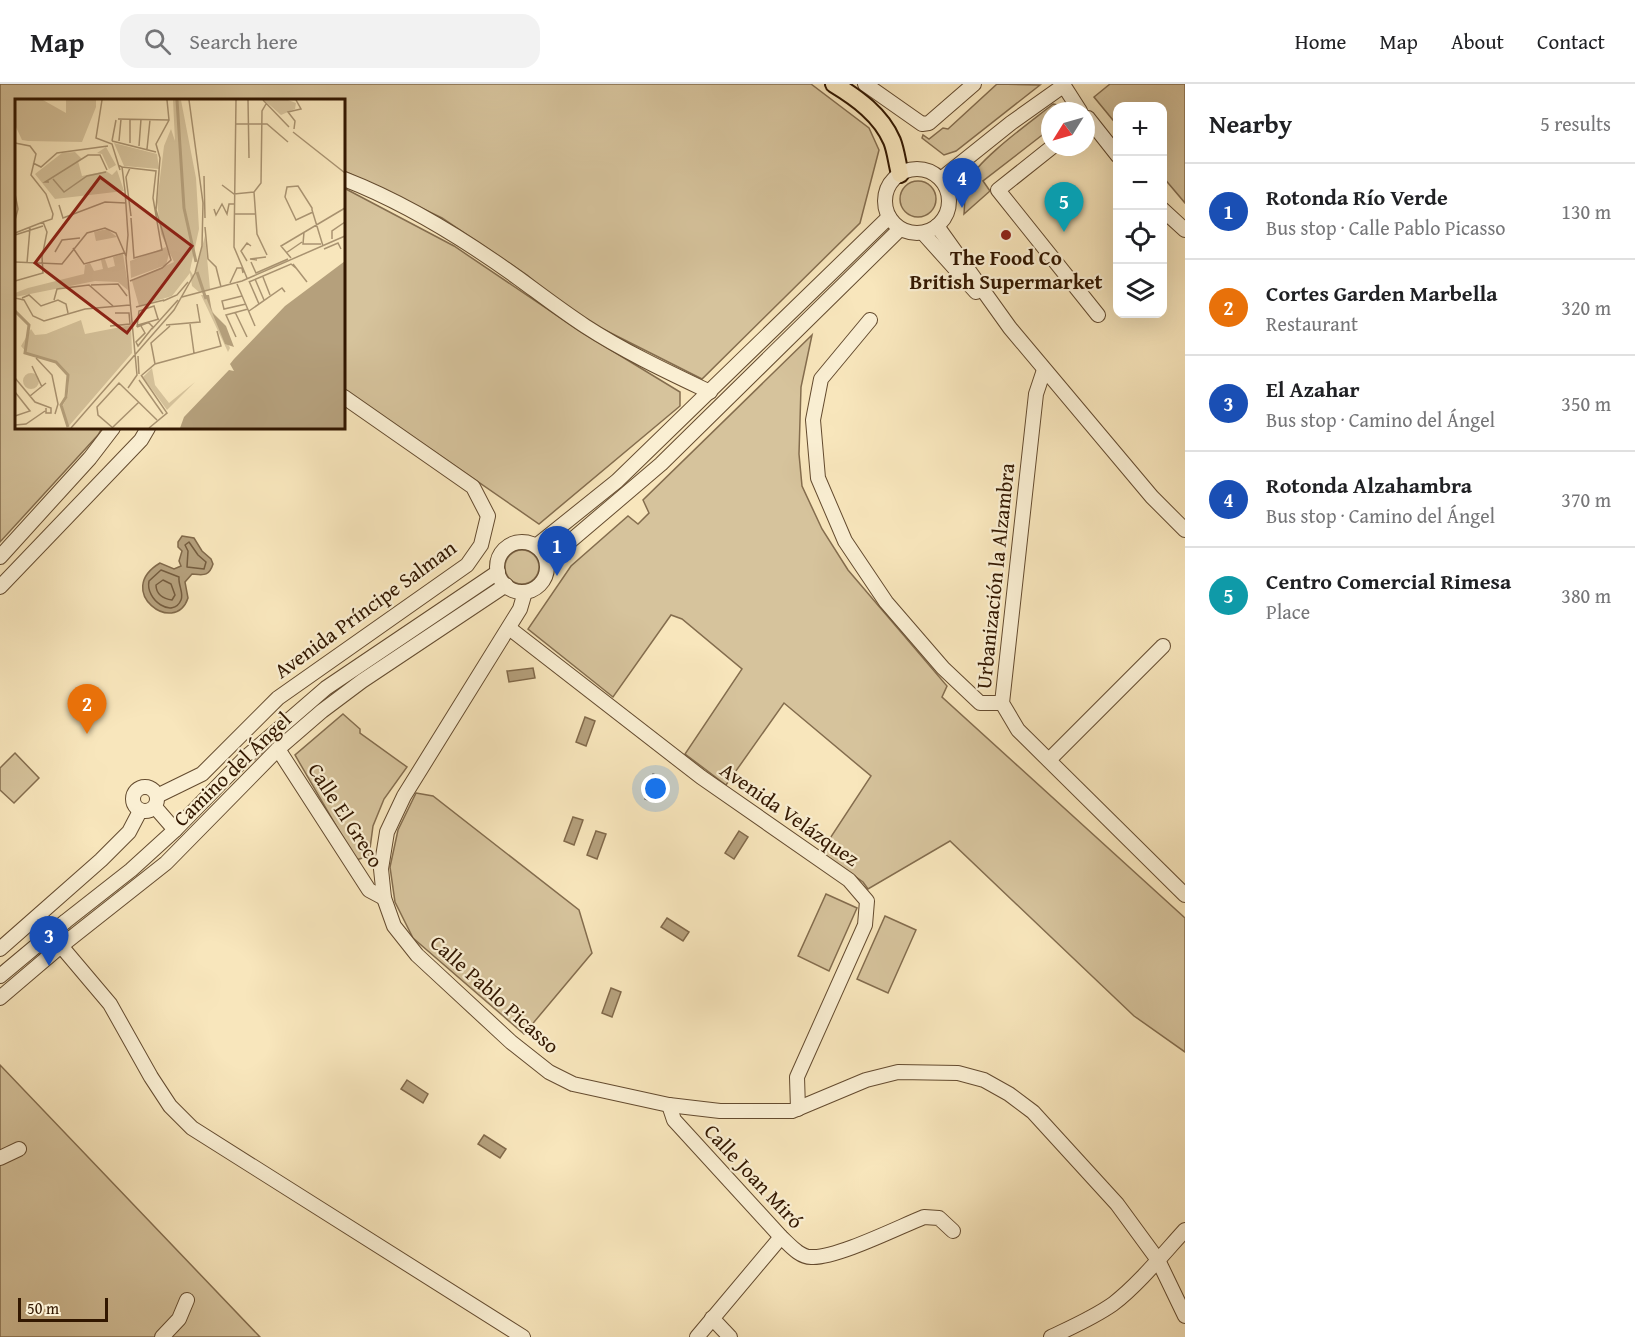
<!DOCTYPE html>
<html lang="en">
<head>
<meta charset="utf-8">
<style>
  body { margin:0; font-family:"Gentium Book Plus",serif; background:#f2f2f2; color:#202124 }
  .controls { position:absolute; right:18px; top:18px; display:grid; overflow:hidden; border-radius:12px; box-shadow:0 6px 24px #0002 }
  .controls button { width:54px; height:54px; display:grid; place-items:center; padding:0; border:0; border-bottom:2px solid #e0e0e0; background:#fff; color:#202124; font:30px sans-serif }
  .compass { position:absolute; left:1041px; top:18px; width:54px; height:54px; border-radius:50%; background:#fff; box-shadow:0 6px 24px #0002; rotate:233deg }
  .scale { position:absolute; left:18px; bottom:15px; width:90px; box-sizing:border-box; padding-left:6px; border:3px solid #321700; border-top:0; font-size:16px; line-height:21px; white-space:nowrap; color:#321700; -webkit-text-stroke:4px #faefd3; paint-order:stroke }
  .you { position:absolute; left:656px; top:705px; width:21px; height:21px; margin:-15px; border:4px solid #fff; border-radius:50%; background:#1a73e8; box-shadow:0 0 0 9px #1a73e833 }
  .badge { display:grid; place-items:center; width:39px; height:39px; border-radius:50%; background:#0b8043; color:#fff; font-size:20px; font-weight:700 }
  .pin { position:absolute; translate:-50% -50px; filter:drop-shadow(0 2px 3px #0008) }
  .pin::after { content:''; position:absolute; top:32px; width:21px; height:18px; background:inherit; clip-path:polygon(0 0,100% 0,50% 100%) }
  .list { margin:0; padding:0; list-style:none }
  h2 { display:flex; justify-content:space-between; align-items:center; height:78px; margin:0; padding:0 24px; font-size:26px }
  h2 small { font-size:20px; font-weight:400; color:#757577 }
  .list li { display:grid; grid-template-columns:39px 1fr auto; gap:18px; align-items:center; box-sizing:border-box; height:96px; padding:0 24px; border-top:2px solid #e0e0e0 }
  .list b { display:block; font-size:22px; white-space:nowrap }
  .list p { margin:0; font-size:20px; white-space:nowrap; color:#757577 }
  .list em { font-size:20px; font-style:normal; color:#757577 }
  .icon { flex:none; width:33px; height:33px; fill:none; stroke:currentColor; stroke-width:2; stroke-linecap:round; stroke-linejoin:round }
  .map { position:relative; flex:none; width:1185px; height:1253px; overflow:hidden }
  header { display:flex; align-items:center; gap:36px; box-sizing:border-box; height:84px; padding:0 30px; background:#fff; border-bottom:2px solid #e0e0e0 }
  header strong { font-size:28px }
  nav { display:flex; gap:33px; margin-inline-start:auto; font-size:21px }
  .search { width:420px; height:54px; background:#f2f2f2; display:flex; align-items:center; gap:15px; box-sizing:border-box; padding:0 21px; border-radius:18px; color:#757577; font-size:22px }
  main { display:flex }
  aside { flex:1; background:#fff }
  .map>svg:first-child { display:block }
</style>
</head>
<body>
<header>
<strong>Map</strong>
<div class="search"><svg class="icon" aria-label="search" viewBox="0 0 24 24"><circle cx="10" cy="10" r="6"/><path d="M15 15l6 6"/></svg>Search here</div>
<nav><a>Home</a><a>Map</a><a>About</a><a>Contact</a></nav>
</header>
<main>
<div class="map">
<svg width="1185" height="1253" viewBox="0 0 1185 1253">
  <rect width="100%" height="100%" fill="#f8e6bc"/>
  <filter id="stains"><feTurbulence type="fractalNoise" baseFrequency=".00333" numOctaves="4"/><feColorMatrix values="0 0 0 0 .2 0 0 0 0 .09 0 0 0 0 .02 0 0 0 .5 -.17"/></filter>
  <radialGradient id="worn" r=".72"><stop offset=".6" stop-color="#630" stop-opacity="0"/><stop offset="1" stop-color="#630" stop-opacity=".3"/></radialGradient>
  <g fill="#d6c39c" stroke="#846d4e" stroke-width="1.5">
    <path d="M0,0H811L869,44L879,66L860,139L702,295L577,232L527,191L442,134L344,87V16H16V344H102L98,351L0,458Z"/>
    <path d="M997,0L1040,1L956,67L944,71L922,54L923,51L929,55L943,44L948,45Z"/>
    <path d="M1110,0H1185V119L1163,93L1162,22H1118L1117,41L1094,13Z"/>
    <path d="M1053,20L1063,22L1067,27H1050V45L983,97L990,107L964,130C965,119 964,108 968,98C977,76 1032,37 1053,20Z"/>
    <circle cx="918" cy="115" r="18"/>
    <path d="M344,104L454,162L583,249L680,308V322L539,440L344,305Z"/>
    <path d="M812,251L801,303L799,370L802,402L822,445L848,486L947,602L942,613L1185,834V968L1134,932L950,757L868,805L863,798L821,768L871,692L784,619L726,701L685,670L742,585L682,535L671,531L613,613L528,545L571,482L628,432L638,440L649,429L643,416Z"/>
    <circle cx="522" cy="483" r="17"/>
    <path d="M343,630L360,645V649L407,683L384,715L373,742L369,772L356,776L295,671Z"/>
    <path d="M15,669L39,694L14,719L0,706V684Z"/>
    <path d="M416,709L433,712L579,826L592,869L524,950L413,854L395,818L390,783L398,746Z"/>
    <path d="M826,810L857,824L829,887L798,872Z"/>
    <path d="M885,832L916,846L888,909L857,895Z"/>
    <path d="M0,981L260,1253H0Z"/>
  </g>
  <g fill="#b5a07c" stroke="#81694a" stroke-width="1.5">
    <path d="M182,452L194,454L202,467L211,475L213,480C209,493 203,491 192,490L185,498L188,514C175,553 113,507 160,479L174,485L181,482L179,477L182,467L178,463V458Z"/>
    <path d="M533,584L535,594L509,598L507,587Z"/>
    <path d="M585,633L595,637L586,662L576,658Z"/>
    <path d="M653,690L663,694L655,718L645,715Z"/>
    <path d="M573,733L583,736L574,761L564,757Z"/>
    <path d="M596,747L606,750L597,775L587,771Z"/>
    <path d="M739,747L748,753L734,775L725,769Z"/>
    <path d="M667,834L689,848L683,857L661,843Z"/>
    <path d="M611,904L621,908L612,933L602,929Z"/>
    <path d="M407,996L428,1010L423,1019L401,1005Z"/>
    <path d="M484,1051L506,1065L500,1074L478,1060Z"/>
  </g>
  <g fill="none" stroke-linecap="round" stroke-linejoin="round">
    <g stroke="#745c3e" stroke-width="1.5">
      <path d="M189,458L198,471L206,478L204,485L187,483L188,467L185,461Z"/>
      <path d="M161,486L179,493C178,501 184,509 181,516C173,535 145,516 149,497Z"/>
      <path d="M163,496L171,500L175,511L172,516C163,515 156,510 156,501Z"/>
    </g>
    <defs>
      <g id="minor">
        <path d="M865,0L922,40L929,39L974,0"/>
        <path d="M1064,2L1080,27"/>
        <path d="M1086,36L1088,34L1118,72"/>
        <path d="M1052,63L998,106L1098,231"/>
        <circle cx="917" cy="117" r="32"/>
        <path d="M344,95C406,119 464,155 518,194C540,210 562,227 585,242C625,268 668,288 710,308"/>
        <path d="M941,95L1011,39L1063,2"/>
        <path d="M1162,125L1185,146"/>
        <path d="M937,142L1010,244L1152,413L1185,446"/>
        <path d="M923,149L976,208"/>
        <path d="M870,236L821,295L813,336L818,394L845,457L886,518L943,584L980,619H1002"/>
        <path d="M1044,286L1036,310L1002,619L1018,646L1185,811"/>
        <circle cx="522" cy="483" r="25"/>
        <path d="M536,462L617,397L889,133"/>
        <path d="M0,473L90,374L113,344"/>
        <path d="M547,477L661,380L900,145"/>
        <path d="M0,503L141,356L148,344"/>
        <path d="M525,508L520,525L404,712L387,748L381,785L384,814L394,842L417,871L511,958L549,988L573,1000L669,1021L720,1027H792L866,996L898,988L958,989L984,996L1009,1010L1033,1028L1117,1120L1158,1176L1185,1232"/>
        <path d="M509,544L701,693L849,796L867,817L865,841L797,993L798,1025"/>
        <path d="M278,665L369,806L384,814"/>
        <path d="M1049,676L1163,562"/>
        <circle cx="145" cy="715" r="12"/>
        <path d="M157,712L202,690L278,614L467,481L481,461L488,432L473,403L344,313"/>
        <path d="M155,723L175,746"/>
        <path d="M61,862L110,920L151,993L170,1022L192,1044L523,1253"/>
        <path d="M0,865L101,776L129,748L140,727"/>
        <path d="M0,892L66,837L131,786L175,746L245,674L326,604L498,488"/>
        <path d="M0,914L61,862L166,779L278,665L322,627L362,597L506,501"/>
        <path d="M669,1021L674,1036L781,1153C789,1160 799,1173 811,1173C835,1175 899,1143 924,1133L939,1134L953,1147"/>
        <path d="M0,1074L19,1065"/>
        <path d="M712,1234L730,1253"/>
        <path d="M162,1253L179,1235L187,1216"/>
        <path d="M697,1253L781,1153"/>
        <path d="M1051,1253C1072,1243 1093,1234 1113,1220C1138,1201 1164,1169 1185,1146"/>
      </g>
      <path id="major" d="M834,0C857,14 881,31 892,57C896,67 897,79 900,90"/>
    </defs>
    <use href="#minor" stroke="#644b2f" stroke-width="16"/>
    <use href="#major" stroke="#321700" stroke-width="20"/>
    <use href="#minor" stroke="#faefd3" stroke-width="14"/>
    <use href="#major" stroke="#f8e6bc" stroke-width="16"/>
  </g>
  <circle fill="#8f2418" stroke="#faefd3" stroke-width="2" cx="1006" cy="151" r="6"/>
  <g text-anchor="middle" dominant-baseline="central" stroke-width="4.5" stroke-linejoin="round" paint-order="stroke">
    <g font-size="21" font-weight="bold" fill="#321700" stroke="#faefd3">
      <text x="1006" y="173">The Food Co<tspan x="1006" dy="24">British Supermarket</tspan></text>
    </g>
    <g font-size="21" fill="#321700" stroke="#faefd3">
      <text transform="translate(995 492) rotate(-84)">Urbanización la Alzambra</text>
      <text transform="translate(365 525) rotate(-36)">Avenida Príncipe Salman</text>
      <text transform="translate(232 685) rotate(-44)">Camino del Ángel</text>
      <text transform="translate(790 730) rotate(35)">Avenida Velázquez</text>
      <text transform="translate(346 731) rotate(57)">Calle El Greco</text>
      <text transform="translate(495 910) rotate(42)">Calle Pablo Picasso</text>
      <text transform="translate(754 1092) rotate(47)">Calle Joan Miró</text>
    </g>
  </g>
  <g transform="translate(15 15)">
    <rect width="330" height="330" fill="#f8e6bc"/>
    <path d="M0,1H28L51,14V1H81V8L67,43L13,42L7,41L0,26ZM158,1H166L181,79L184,130L175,171L179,178L190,137L195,190L184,193L177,187L175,174L157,197L124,207L117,182L159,163L146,135L142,103L149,47L156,30L160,42ZM249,1H273L281,4L280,10L266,16ZM99,44L142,55L144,70L109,67ZM91,48L101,66L94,70L87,55L82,54ZM60,53L67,60L63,62L67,77L91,72L97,76L102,71L109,92L40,100L20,75L47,54ZM92,130L102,138L81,142L79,133ZM151,148L154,155L151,166L116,179L115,162ZM108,155L114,192L103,183L80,182L0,198V194L13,189L69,175L70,166L75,164L79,172L88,170L86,161L90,160L93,169L100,167L98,158ZM186,196H190L215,249L213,253ZM66,221L70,235L116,226L117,254L54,327L47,308L53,297L54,276L41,263L12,254L6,247L16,230L20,236L31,235ZM137,269L140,286L154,304L180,283L152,311L128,278ZM8 282a8 8 0 1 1 16 0a8 8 0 1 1-16 0Z" fill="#d6c39c"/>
    <path d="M330,162V329H165L169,318L214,271L219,272L215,265L219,260L270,207ZM190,196H194L197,213L211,227L219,248L210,245Z" fill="#b5a07c"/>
    <path fill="none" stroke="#b5a07c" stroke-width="3" d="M162,1L169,109L181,163M182,173L191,200M0,212L14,226L10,254L41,263L53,276L51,298L46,306L53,328"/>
    <path fill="none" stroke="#a99371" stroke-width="1.5" d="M87,1L81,39L97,45L105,71M221,1L219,148L232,179M233,1L234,59M248,1L274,28M251,5L247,12L246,84L239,93L242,135L252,156M103,20L154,21M115,20V44M221,25H252L273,43M279,30L280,22L273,13L286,10L281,1M278,33L330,74M97,42L141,53M97,42L101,21M104,42L106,20M0,44L15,47L21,55L16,76L31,95L38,115L37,120L28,123M124,47L126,20M132,50L135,21M18,64L26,68L42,54L93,47M103,66L107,68L110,92L113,136L111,159L122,276L113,289M107,68L141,72L138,99L147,151L119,159L116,119M115,69L111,78L116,117M189,77L190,119M38,80L49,93L72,77L91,73M34,83H30L73,56H85L92,71M207,86L219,95L239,93M0,95L3,110L0,121M44,106L48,119L90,103L111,104M199,110L201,116L207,105L212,115L214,105H219M298,113L281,121L270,98L272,88L283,87L297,109V111L301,124L308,147M219,115H240M190,128L193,160L201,168L206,188M289,133L288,145H306M0,134L28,123L32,133L27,158L28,174L0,182M0,136L28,127M317,140V132L330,123M58,149L69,165L109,154M309,150L323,144L326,150M40,153L47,141L65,139M271,154L287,143M276,159L266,147L330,109M242,161L235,160L251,158M232,162L226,152L232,144L236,147M0,163L47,165L72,134L90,129L101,134L111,157M236,163L241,174L273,160M12,164L15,129M278,165L292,183M248,178L255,196M240,180L249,201M115,182L147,169L156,161L141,111L145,59L141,45L154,21L152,1M234,182L244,205M234,183L276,165L282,170M215,184L222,169H227L228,174M222,185L240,227M76,186L103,185L112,197M227,197L207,202L209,210L231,205M167,198L227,182L330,137M0,199L9,201L18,217L29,222L70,210L115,206M7,199L14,196L26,207L43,201L51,205L53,214M39,201L42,190L74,186L98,207M148,202L162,196L173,183M121,208L149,201M234,212L267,189L270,193M220,213L232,238M175,225L179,254M123,226L144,220M151,226L185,223L182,205M95,227L115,225L114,214H100M122,228L132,224H134L138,228L123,247L121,243L130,234L126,227M122,228L124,212L139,207L143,220M137,230L163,201M221,238L211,216L233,210M123,257L124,275M21,259L37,276L43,305L40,315M140,265L136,244L155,227M17,267L27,288M126,276L152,314L134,329M127,276L140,265L206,247L202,232M0,279L20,303L36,309V314H31V309M124,281L148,315M0,293L15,312L0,317M15,297L31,284M0,326L11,325L30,312M98,328L124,303M56,329L159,211L180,174L187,147L188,104L174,1M98,329L83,316L82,308L104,284L142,321"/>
    <path fill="#8f2418" fill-opacity="0.15" stroke="#8f2418" stroke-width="3" d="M85,78L177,147L112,234L20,164Z"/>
    <rect width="330" height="330" fill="none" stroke="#321700" stroke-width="3"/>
  </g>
  <rect width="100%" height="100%" filter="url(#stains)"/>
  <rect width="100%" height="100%" fill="url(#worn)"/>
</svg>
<div class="controls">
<button>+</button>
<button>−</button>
<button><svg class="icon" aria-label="locate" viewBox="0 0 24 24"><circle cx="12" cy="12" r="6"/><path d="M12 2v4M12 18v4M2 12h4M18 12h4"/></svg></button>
<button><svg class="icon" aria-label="layers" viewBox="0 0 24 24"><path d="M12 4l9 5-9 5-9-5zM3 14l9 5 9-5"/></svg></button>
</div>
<svg class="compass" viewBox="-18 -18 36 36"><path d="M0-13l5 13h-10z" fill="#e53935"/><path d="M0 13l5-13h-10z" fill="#757577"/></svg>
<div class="scale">50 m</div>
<div class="you"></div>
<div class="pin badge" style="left:557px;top:492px;background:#1a4fb4">1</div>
<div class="pin badge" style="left:87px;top:650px;background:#e8710a">2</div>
<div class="pin badge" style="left:49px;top:882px;background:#1a4fb4">3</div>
<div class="pin badge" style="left:962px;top:124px;background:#1a4fb4">4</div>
<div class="pin badge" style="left:1064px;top:148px;background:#0f9aa8">5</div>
</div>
<aside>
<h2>Nearby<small>5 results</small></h2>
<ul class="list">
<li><span class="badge" style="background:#1a4fb4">1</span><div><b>Rotonda Río Verde</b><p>Bus stop · Calle Pablo Picasso</p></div><em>130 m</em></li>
<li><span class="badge" style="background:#e8710a">2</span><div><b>Cortes Garden Marbella</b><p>Restaurant</p></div><em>320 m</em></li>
<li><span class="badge" style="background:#1a4fb4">3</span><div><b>El Azahar</b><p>Bus stop · Camino del Ángel</p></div><em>350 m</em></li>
<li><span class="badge" style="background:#1a4fb4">4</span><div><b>Rotonda Alzahambra</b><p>Bus stop · Camino del Ángel</p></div><em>370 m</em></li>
<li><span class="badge" style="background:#0f9aa8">5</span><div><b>Centro Comercial Rimesa</b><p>Place</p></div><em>380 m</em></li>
</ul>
</aside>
</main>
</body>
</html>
